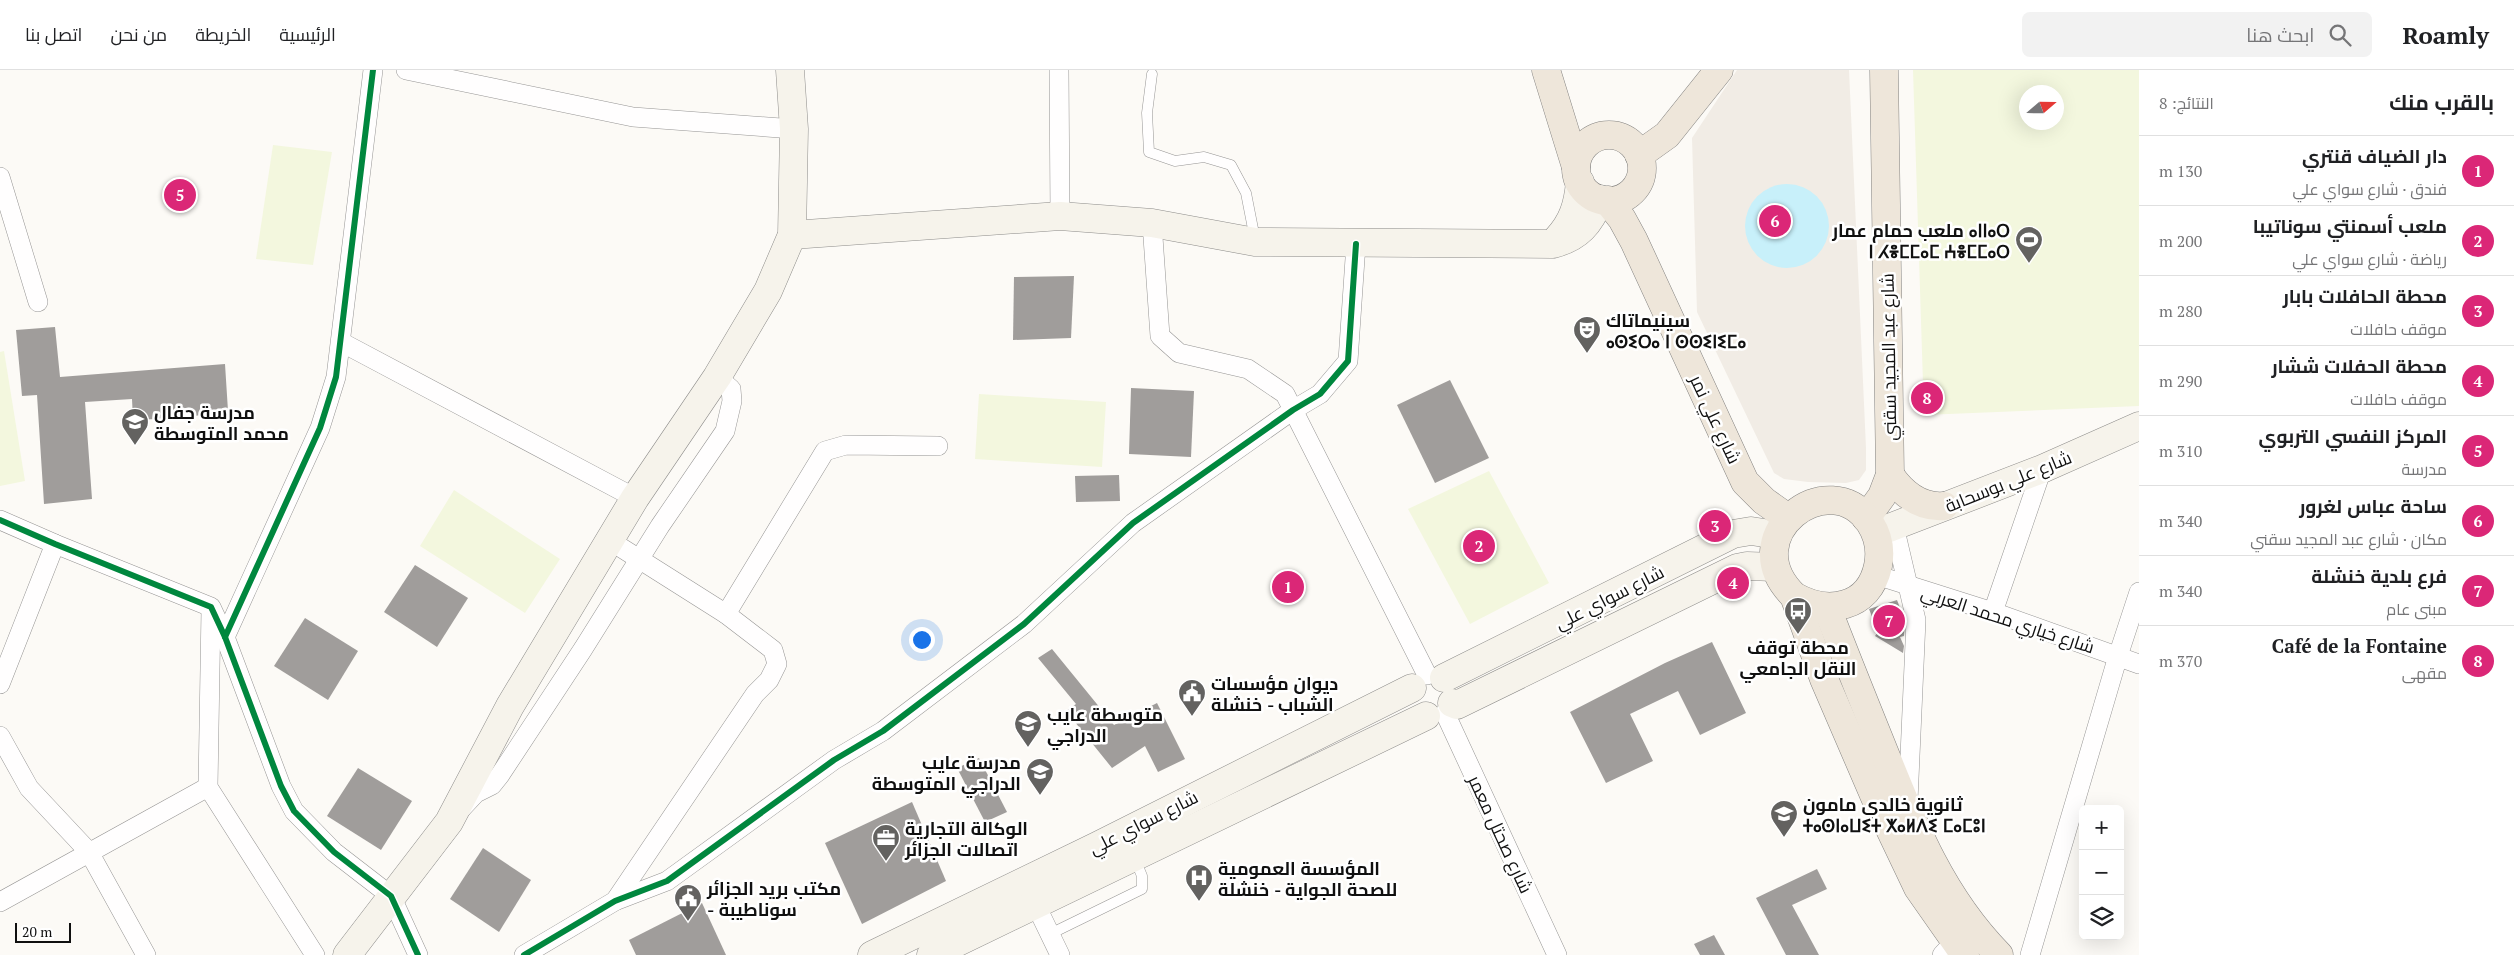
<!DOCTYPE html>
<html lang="ar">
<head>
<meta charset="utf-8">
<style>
  body { margin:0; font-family:"PT Serif",Cairo,"Noto Sans Tifinagh",serif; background:#f2f2f2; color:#202124; direction:rtl }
  .controls { position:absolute; right:15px; bottom:15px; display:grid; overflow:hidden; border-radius:8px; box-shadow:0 5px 20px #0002 }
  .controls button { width:45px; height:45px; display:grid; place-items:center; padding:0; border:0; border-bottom:1px solid #e0e0e0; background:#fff; color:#202124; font:25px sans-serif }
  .compass { position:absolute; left:2019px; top:15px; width:45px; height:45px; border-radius:50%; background:#fff; box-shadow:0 5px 20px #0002; rotate:70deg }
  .scale { position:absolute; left:15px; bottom:12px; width:56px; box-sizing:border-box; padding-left:5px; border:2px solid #101010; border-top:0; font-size:14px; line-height:18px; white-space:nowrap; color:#101010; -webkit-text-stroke:4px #fff; paint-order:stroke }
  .you { position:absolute; left:921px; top:569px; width:18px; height:18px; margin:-12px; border:4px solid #fff; border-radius:50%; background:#1a73e8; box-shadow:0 0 0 8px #1a73e833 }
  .badge { display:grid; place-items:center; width:32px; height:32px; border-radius:50%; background:#db2777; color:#fff; font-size:16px; font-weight:700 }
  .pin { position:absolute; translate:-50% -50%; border:2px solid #fff; box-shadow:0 1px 5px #0006 }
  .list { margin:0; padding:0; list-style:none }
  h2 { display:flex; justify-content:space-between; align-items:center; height:65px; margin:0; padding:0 20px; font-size:21px }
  h2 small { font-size:16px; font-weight:400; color:#757577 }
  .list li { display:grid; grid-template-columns:32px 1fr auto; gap:15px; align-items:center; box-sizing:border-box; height:70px; padding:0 20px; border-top:1px solid #e0e0e0 }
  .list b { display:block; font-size:19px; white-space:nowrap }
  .list p { margin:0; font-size:16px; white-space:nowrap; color:#757577 }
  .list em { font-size:16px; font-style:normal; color:#757577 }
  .icon { flex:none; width:28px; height:28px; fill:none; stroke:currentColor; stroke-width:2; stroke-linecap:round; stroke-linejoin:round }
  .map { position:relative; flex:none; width:2139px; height:885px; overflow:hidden; direction:ltr }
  header { display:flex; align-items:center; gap:30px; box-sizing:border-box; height:70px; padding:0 25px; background:#fff; border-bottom:1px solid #e0e0e0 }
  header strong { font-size:24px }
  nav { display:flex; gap:28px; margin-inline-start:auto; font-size:18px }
  .search { width:350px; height:45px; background:#f2f2f2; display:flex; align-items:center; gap:12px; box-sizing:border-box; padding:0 18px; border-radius:8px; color:#757577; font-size:19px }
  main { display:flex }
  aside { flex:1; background:#fff }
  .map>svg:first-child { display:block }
</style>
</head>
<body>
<header>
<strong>Roamly</strong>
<div class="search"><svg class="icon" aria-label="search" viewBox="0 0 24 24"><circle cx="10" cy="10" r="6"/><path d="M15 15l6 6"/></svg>ابحث هنا</div>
<nav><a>الرئيسية</a><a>الخريطة</a><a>من نحن</a><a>اتصل بنا</a></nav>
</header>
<main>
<aside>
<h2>بالقرب منك<small>النتائج: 8</small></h2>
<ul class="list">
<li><span class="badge">1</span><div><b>دار الضياف قنتري</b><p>فندق · شارع سواي علي</p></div><em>130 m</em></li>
<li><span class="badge">2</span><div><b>ملعب أسمنتي سوناتيبا</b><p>رياضة · شارع سواي علي</p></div><em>200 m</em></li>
<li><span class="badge">3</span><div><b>محطة الحافلات بابار</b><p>موقف حافلات</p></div><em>280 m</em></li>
<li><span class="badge">4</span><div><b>محطة الحفلات ششار</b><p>موقف حافلات</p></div><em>290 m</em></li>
<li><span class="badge">5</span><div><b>المركز النفسي التربوي</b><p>مدرسة</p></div><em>310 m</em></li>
<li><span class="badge">6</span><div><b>ساحة عباس لغرور</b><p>مكان · شارع عبد المجيد سقني</p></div><em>340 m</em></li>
<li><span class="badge">7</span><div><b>فرع بلدية خنشلة</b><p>مبنى عام</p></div><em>340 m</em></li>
<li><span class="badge">8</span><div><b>Café de la Fontaine</b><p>مقهى</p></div><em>370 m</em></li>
</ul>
</aside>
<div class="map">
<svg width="2139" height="885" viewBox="0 0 2139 885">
  <rect width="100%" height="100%" fill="#fcfaf6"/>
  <g fill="#f3f7de" fill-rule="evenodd">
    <path d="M1913,0H2139V336L1924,345ZM2026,22H2056V52H2026Z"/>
    <path d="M273,75L332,82L313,195L256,189Z"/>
    <path d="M4,281L25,411L0,416V282Z"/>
    <path d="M979,324L1106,332L1102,397L975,389Z"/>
    <path d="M1489,401L1549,513L1470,554L1408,439Z"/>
    <path d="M454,420L560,489L525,543L420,476Z"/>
  </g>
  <path fill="#f1ece5" d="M1737,0H1849L1866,378V400L1859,410L1846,413L1808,412L1784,409L1774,403L1697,242L1692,68Z"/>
  <circle fill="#c8f0fa" cx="1787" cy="156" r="42"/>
  <g fill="#a09d9b">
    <path d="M1074,206L1071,268L1013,270L1014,207Z"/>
    <path d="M55,257L60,307L225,294L228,341L181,348L133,350L132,329L85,332L92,429L44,434L37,325L22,326L16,260Z"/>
    <path d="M1450,310L1489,388L1435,413L1397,335Z"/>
    <path d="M1131,318L1194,321L1191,387L1129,384Z"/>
    <path d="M1119,405L1120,431L1076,432L1075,406Z"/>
    <path d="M415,495L468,528L437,577L384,542Z"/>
    <path d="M1897,530L1905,551L1904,566L1900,567L1904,576L1903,583L1875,566L1878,562L1869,539Z"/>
    <path d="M305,548L358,581L328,630L274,596Z"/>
    <path d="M1712,572L1746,643L1700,665L1678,621L1630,644L1653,691L1606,713L1570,642L1665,593Z"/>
    <path d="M1052,579L1114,655L1157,633L1185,689L1158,702L1145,676L1112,698L1066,641L1076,634L1038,588Z"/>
    <path d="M979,688L1007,742L985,752L957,698Z"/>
    <path d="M358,698L412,731L381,780L327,746Z"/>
    <path d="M912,732L946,811L862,854L825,773Z"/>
    <path d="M483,778L531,810L499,862L450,829Z"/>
    <path d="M1817,799L1827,819L1792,835L1819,885H1786L1756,828Z"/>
    <path d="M702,833L726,885H636L629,870Z"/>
    <path d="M1714,865L1725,885H1700L1694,874Z"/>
  </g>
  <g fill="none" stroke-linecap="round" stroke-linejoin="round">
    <defs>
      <g id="service">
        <path d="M1152,4L1147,43L1149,82L1175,91L1204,87L1231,95L1246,123L1255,169"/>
        <path d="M1050,864L1142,819V806L1135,789"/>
      </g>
      <g id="minor">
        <path d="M406,0L633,47L794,59"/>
        <path d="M1059,0L1060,146"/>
        <path d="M0,107L38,232"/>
        <path d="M1152,153L1160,266L1179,283L1248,299L1285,324L1427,605"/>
        <path d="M341,272L635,428"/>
        <path d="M0,450L55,474L211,537L225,567L281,716L294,741L334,782L391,826L418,885"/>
        <path d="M1894,456L1916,550L1908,731"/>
        <path d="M609,470L726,544L773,580L777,594L769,610L755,624L615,831"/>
        <path d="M1876,505L1993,542L2139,594"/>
        <path d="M211,540L208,717L315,885"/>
        <path d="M1993,542L2042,399"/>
        <path d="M726,544L825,381L846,375L938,376"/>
        <path d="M225,567L320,358L336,307L373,0"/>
        <path d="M0,614L55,474"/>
        <path d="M1445,643L1557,885"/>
        <path d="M0,666L29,718L89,782L146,885"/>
        <path d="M462,738L476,723L492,715L500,705L583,579L660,456L725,361L732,331L731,319L717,307"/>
        <path d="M1031,825L1060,885"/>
        <path d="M0,832L208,717"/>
        <path d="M524,885L615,831L667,811L834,690L883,661L1024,554L1133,453L1293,340L1320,324L1348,291L1356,174"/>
        <path d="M1942,885L1955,871L1964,865"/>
        <path d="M2030,885L2118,586L2139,522"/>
      </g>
      <g id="secondary">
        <path d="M792,165L1060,146L1152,153L1255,172L1553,174C1579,167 1590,154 1600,129"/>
        <path d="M1557,169C1573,152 1578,135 1580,112"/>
        <path d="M1876,463L2042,399L2139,356"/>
        <path d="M1444,608L1733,464L1751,461L1777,465"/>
        <path d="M1452,633L1457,635L1737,498L1747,496L1775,497"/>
        <path d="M347,885L449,752L510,636L635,428L717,307L768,221L792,165L794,59L790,0"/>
        <path d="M872,885L1097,776L1412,618"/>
        <path d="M931,885L1426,646"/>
      </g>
      <g id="primary">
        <path d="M1546,0L1576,97"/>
        <circle cx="1609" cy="98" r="33"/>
        <path d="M1639,85L1667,65L1719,0"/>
        <path d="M1607,130L1622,149L1634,171L1745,412L1764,431L1788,448"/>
        <path d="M1890,405C1903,424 1920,438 1944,436"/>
        <path d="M1866,448L1882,426L1890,405L1884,0"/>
        <path d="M1794,526C1827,545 1869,539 1878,496C1881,481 1879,467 1870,453C1830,392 1732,466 1794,526L1824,609L1877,732L1918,818L1965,885"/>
        <path d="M1827,538C1845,585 1864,632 1883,679C1913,754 1941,826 1999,885"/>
      </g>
    </defs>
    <use href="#service" stroke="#969594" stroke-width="11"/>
    <use href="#minor" stroke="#969594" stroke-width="20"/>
    <use href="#secondary" stroke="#8d8c8a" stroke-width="29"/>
    <use href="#primary" stroke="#848381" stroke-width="29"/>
    <use href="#service" stroke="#fffefe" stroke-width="10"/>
    <use href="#minor" stroke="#fffefe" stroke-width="19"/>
    <use href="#secondary" stroke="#f6f3eb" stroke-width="28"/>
    <use href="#primary" stroke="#eee6da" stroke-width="28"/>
    <defs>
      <g id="cycleway">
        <path d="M0,450L55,474L211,537L225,567L281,716L294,741L334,782L391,826L418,885"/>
        <path d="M225,567L320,358L336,307L373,0"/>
        <path d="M524,885L615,831L667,811L834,690L883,661L1024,554L1133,453L1293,340L1320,324L1348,291L1356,174"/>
      </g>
    </defs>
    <use href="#cycleway" stroke="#fff" stroke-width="9"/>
    <use href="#cycleway" stroke="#00873e" stroke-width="6"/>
  </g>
  <defs>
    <symbol id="stadium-pin" viewBox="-11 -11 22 30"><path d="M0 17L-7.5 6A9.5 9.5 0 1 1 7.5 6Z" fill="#636260" stroke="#fff"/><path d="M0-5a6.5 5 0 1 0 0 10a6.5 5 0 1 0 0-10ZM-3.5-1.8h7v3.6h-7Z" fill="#fff"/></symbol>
    <symbol id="theatre-pin" viewBox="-11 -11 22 30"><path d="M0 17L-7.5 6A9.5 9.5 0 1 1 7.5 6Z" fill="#636260" stroke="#fff"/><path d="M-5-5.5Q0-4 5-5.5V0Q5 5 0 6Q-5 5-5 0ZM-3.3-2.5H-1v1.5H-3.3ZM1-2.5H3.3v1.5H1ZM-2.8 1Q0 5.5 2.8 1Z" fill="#fff"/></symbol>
    <symbol id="school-pin" viewBox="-11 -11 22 30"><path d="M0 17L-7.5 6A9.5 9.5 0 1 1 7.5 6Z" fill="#636260" stroke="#fff"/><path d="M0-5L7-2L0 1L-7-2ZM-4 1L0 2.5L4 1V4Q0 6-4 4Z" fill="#fff"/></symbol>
    <symbol id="bus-pin" viewBox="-11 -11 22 30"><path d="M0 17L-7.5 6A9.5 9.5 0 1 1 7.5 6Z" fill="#636260" stroke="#fff"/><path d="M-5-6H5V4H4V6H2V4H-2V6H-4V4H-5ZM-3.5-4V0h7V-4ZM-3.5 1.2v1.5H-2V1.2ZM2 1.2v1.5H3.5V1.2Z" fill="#fff"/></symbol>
    <symbol id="civic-pin" viewBox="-11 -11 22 30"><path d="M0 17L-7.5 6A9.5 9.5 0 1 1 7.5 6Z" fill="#636260" stroke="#fff"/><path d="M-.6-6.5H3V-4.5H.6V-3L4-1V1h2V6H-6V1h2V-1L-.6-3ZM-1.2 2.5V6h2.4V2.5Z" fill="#fff"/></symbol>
    <symbol id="office-pin" viewBox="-11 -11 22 30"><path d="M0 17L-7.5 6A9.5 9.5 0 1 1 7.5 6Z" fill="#636260" stroke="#fff"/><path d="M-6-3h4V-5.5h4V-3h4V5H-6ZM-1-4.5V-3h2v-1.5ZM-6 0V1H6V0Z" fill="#fff"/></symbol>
    <symbol id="hospital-pin" viewBox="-11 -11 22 30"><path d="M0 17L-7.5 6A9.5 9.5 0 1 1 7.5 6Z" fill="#636260" stroke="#fff"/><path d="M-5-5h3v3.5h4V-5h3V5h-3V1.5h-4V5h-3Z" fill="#fff"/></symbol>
  </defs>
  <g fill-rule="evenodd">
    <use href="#stadium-pin" x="2013" y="154" width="32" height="43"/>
    <use href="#theatre-pin" x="1571" y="244" width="32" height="43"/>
    <use href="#school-pin" x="119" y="336" width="32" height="43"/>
    <use href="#bus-pin" x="1782" y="525" width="32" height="43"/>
    <use href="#civic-pin" x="1176" y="607" width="32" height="43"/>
    <use href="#school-pin" x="1012" y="638" width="32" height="43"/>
    <use href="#school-pin" x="1024" y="686" width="32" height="43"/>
    <use href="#school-pin" x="1768" y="728" width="32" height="43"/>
    <use href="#office-pin" x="870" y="752" width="32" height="43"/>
    <use href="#hospital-pin" x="1183" y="792" width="32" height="43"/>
    <use href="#civic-pin" x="672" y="812" width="32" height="43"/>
  </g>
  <g text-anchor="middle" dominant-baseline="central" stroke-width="5" stroke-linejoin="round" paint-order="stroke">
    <g font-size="18" font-weight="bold" fill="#101010" stroke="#fff" text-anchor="start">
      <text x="2010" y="160" text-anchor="end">ملعب حمام عمار ⴰⵏⵏⴰⵔ<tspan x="2010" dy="21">ⵏ ⵃⴻⵎⵎⴰⵎ ⵄⴻⵎⵎⴰⵔ</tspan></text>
      <text x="1606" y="250">سينيماتاك<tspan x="1606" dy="21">ⴰⵙⵉⵔⴰ ⵏ ⵙⵙⵉⵏⵉⵎⴰ</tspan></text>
      <text x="154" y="342">مدرسة جفال<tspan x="154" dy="21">محمد المتوسطة</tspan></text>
      <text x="1798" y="577" text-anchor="middle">محطة توقف<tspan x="1798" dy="21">النقل الجامعي</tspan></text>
      <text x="1211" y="613">ديوان مؤسسات<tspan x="1211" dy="21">الشباب - خنشلة</tspan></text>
      <text x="1047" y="644">متوسطة عايب<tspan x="1047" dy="21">الدراجي</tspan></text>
      <text x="1021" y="692" text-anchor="end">مدرسة عايب<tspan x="1021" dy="21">الدراجي المتوسطة</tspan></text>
      <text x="1803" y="734">ثانوية خالدي مامون<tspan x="1803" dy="21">ⵜⴰⵙⵏⴰⵡⵉⵜ ⵅⴰⵍⴷⵉ ⵎⴰⵎⵓⵏ</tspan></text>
      <text x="905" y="758">الوكالة التجارية<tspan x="905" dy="21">اتصالات الجزائر</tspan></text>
      <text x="1218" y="798">المؤسسة العمومية<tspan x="1218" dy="21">للصحة الجواية - خنشلة</tspan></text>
      <text x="707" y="818">مكتب بريد الجزائر<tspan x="707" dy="21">- سوناطيبة</tspan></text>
    </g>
    <g font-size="18" fill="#101010" stroke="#fff">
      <text transform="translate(1888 287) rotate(-91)">شارع عبد المجيد سقني</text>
      <text transform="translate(1716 349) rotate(65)">شارع علي نمر</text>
      <text transform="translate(2008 411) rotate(-22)">شارع علي بوسحابة</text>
      <text transform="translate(1609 527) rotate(-27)">شارع سواي علي</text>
      <text transform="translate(2008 549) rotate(18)">شارع خياري محمد العربي</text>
      <text transform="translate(1143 752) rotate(-27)">شارع سواي علي</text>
      <text transform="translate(1501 764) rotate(65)">شارع صحتل معمر</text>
    </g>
  </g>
</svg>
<div class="controls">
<button>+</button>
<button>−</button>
<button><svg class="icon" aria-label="layers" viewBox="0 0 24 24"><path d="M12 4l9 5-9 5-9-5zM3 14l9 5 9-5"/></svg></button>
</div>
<svg class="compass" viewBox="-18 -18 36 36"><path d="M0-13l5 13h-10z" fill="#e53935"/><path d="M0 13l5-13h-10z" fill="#757577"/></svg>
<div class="scale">20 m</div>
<div class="you"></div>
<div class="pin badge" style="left:1288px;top:517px">1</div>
<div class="pin badge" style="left:1479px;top:476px">2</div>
<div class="pin badge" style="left:1715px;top:456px">3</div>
<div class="pin badge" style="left:1733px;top:513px">4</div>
<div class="pin badge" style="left:180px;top:125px">5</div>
<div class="pin badge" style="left:1775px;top:151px">6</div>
<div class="pin badge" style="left:1889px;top:551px">7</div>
<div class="pin badge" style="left:1927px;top:328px">8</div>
</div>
</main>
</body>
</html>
